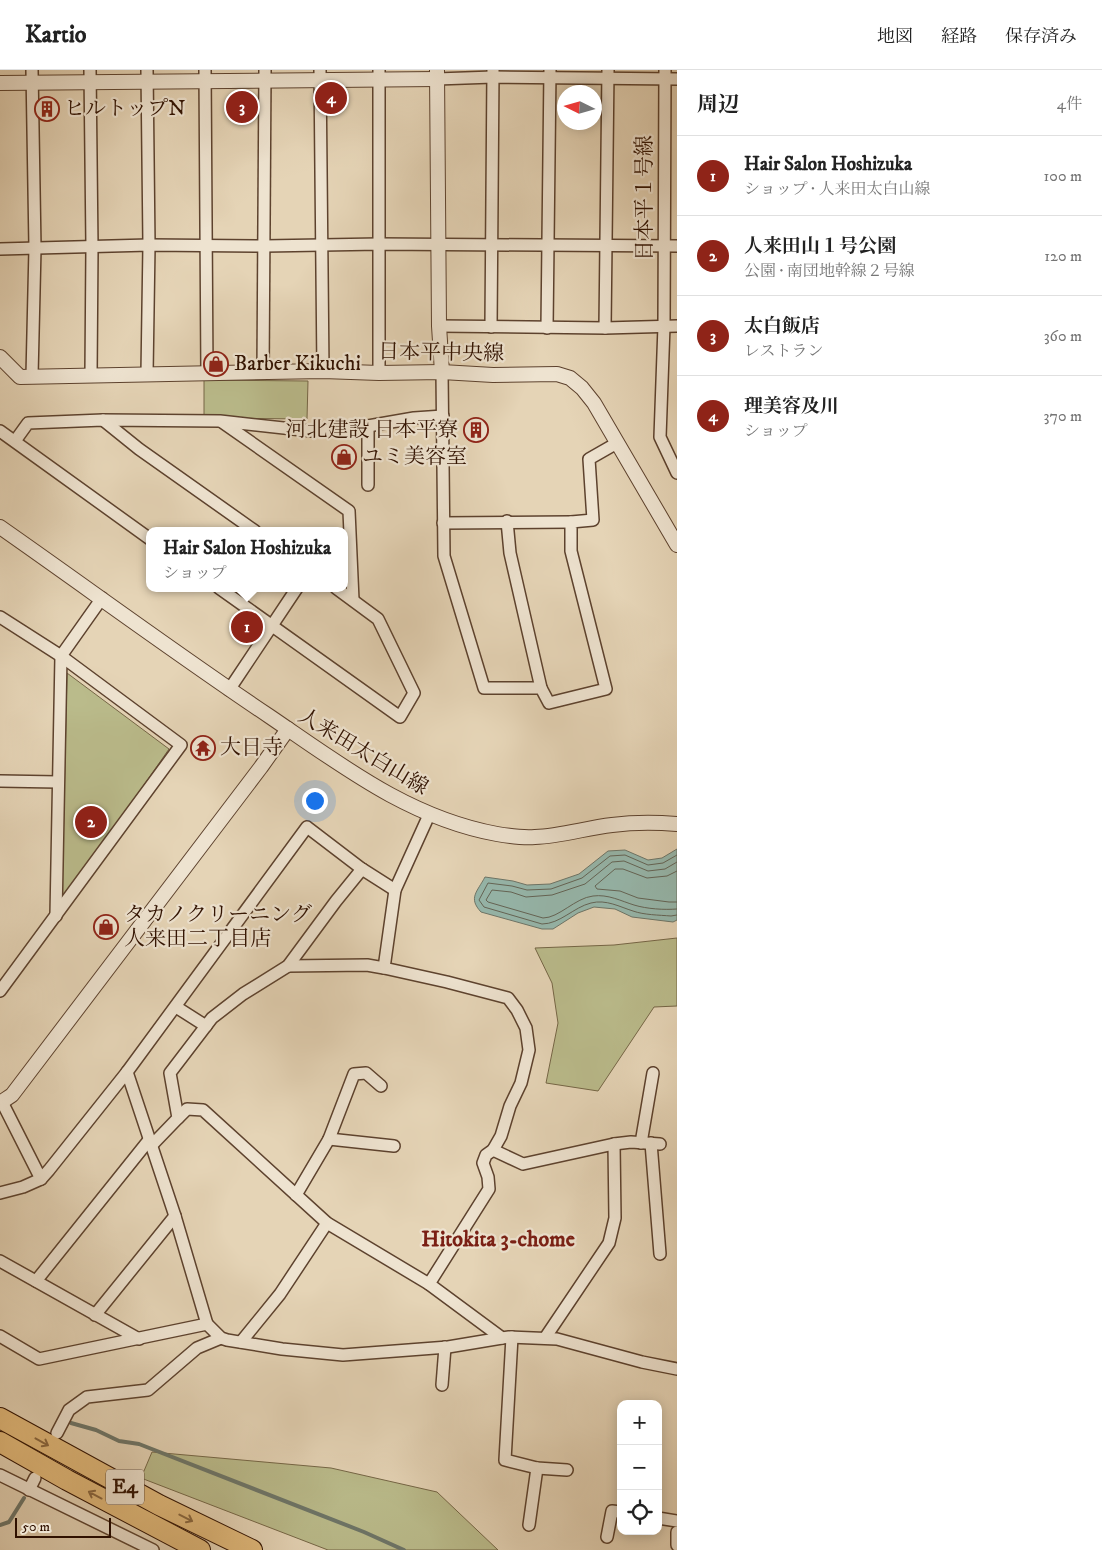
<!DOCTYPE html>
<html lang="ja">
<head>
<meta charset="utf-8">
<style>
  body { margin:0; font-family:"IM FELL DW Pica","Noto Serif JP",serif; background:#f2f2f2; color:#222 }
  .controls { position:absolute; right:15px; bottom:15px; display:grid; overflow:hidden; border-radius:10px; box-shadow:0 2px 12px #0003 }
  .controls button { width:45px; height:45px; display:grid; place-items:center; padding:0; border:0; border-bottom:1px solid #e0e0e0; background:#fff; color:#222; font:25px sans-serif }
  .compass { position:absolute; left:557px; top:15px; width:45px; height:45px; border-radius:50%; background:#fff; box-shadow:0 2px 12px #0003; rotate:275deg }
  .scale { position:absolute; left:15px; bottom:12px; width:96px; box-sizing:border-box; padding-left:5px; border:2px solid #301100; border-top:0; font-size:14px; line-height:18px; white-space:nowrap; color:#301100; -webkit-text-stroke:4px #eee3d0; paint-order:stroke }
  .you { position:absolute; left:314px; top:730px; width:18px; height:18px; margin:-12px; border:4px solid #fff; border-radius:50%; background:#1a73e8; box-shadow:0 0 0 8px #1a73e833 }
  .badge { display:grid; place-items:center; width:32px; height:32px; border-radius:50%; background:#8f2418; color:#fff; font-size:16px; font-weight:700 }
  .pin { position:absolute; translate:-50% -50%; border:2px solid #fff; box-shadow:0 1px 5px #0006 }
  .popup { position:absolute; left:146px; top:457px; width:202px; height:65px; box-sizing:border-box; display:grid; place-content:center; border-radius:10px; background:#fff; filter:drop-shadow(0 1px 4px #0005); font-size:16px; white-space:nowrap; color:#767676 }
  .popup b { font-size:19px; color:#222 }
  .popup::after { content:''; position:absolute; left:50%; top:100%; margin-left:-10px; border:10px solid transparent; border-top-color:#fff }
  .list { margin:0; padding:0; list-style:none }
  h2 { display:flex; justify-content:space-between; align-items:center; height:65px; margin:0; padding:0 20px; font-size:21px }
  h2 small { font-size:16px; font-weight:400; color:#767676 }
  .list li { display:grid; grid-template-columns:32px 1fr auto; gap:15px; align-items:center; box-sizing:border-box; height:80px; padding:0 20px; border-top:1px solid #e0e0e0 }
  .list b { display:block; font-size:19px; white-space:nowrap }
  .list p { margin:0; font-size:16px; white-space:nowrap; color:#767676 }
  .list em { font-size:16px; font-style:normal; color:#767676 }
  .icon { flex:none; width:28px; height:28px; fill:none; stroke:currentColor; stroke-width:2; stroke-linecap:round; stroke-linejoin:round }
  .map { position:relative; flex:none; width:677px; height:1480px; overflow:hidden }
  header { display:flex; align-items:center; gap:30px; box-sizing:border-box; height:70px; padding:0 25px; background:#fff; border-bottom:1px solid #e0e0e0 }
  header strong { font-size:24px }
  nav { display:flex; gap:28px; margin-inline-start:auto; font-size:18px }
  main { display:flex }
  aside { flex:1; background:#fff }
  .map>svg:first-child { display:block }
</style>
</head>
<body>
<header>
<strong>Kartio</strong>
<nav><a>地図</a><a>経路</a><a>保存済み</a></nav>
</header>
<main>
<div class="map">
<svg width="677" height="1480" viewBox="0 0 677 1480">
  <rect width="100%" height="100%" fill="#e5d4b6"/>
  <filter id="stains"><feTurbulence type="fractalNoise" baseFrequency=".004" numOctaves="4"/><feColorMatrix values="0 0 0 0 .2 0 0 0 0 .09 0 0 0 0 .02 0 0 0 .5 -.17"/></filter>
  <radialGradient id="worn" r=".72"><stop offset=".6" stop-color="#630" stop-opacity="0"/><stop offset="1" stop-color="#630" stop-opacity=".3"/></radialGradient>
  <g fill="#babb8b" stroke="#756646">
    <path d="M204,310L308,311L307,349L204,348Z"/>
    <path d="M67,603L169,679L66,827L62,825Z"/>
    <path d="M677,868V936L654,937L598,1021L546,1013L558,953L552,913L535,878L614,875Z"/>
    <path d="M152,1382L331,1398L437,1422L498,1480H328L141,1408Z"/>
  </g>
  <path fill="#96b8ad" stroke="#6d7568" d="M677,779V850L673,852L632,847L615,839L594,837L578,843L553,859H542L481,842C468,828 477,822 485,807L513,811L527,815L550,814L579,804L608,781L625,780L648,790L662,788Z"/>
  <g fill="none" stroke-linecap="round" stroke-linejoin="round">
    <g stroke="#636456" stroke-width="1">
      <path d="M677,785L663,793L648,795L625,785L610,786L582,808L551,819L527,820L512,816L488,813L479,830L484,837L542,854C560,854 574,837 591,833C606,829 620,837 633,841C644,845 659,845 671,846L677,845"/>
      <path d="M677,792L665,799L648,801L624,791L612,792L585,814L552,825L526,827L511,822L492,820L486,830L488,832L543,848C559,848 575,828 593,826C608,824 621,831 634,835C647,839 664,840 677,839"/>
      <path d="M677,801L667,806L647,808L623,799H615L595,816L597,819L620,821L638,828L669,832H677"/>
    </g>
    <g stroke="#6d7568" stroke-width="4">
      <path d="M71,1353L96,1360L119,1371L139,1374L364,1462L404,1480"/>
      <path d="M0,1455L9,1452L24,1428"/>
    </g>
    <defs>
      <g id="minor">
        <path d="M90,0L92,177L91,305"/>
        <path d="M147,0L149,175L147,304"/>
        <path d="M205,0L207,304"/>
        <path d="M320,0L323,301"/>
        <path d="M379,0V303"/>
        <path d="M665,0L664,256L660,367L677,403"/>
        <path d="M437,9L493,7L677,9"/>
        <path d="M0,179L149,175L265,176L379,174L677,176"/>
        <path d="M439,256L605,258L677,256"/>
        <path d="M491,257L493,0"/>
        <path d="M547,258L550,0"/>
        <path d="M605,258L608,0"/>
        <path d="M442,302L444,486L484,618H541L549,633L606,619L571,481V452L593,450L589,389L617,373"/>
        <path d="M263,303L265,0"/>
        <path d="M32,306L35,178L32,0"/>
        <path d="M103,350L139,379L255,461"/>
        <path d="M222,352L349,441L353,530"/>
        <path d="M368,356V415"/>
        <path d="M0,361L150,469"/>
        <path d="M15,371L28,353L103,350L220,351L311,361L368,356L414,348L443,346"/>
        <path d="M507,451L510,483L541,618"/>
        <path d="M443,453L571,452"/>
        <path d="M219,518L400,647L414,623L378,549L336,518"/>
        <path d="M0,547L61,586L181,675L0,921"/>
        <path d="M229,620L297,518"/>
        <path d="M0,711L58,712"/>
        <path d="M429,745L395,820L384,898L447,912L508,928L517,940L526,958L529,980L521,1013L510,1036L501,1066L493,1080L486,1085L483,1093L488,1107L489,1119L429,1214L502,1268L509,1267L557,1269L642,1292L677,1299"/>
        <path d="M56,846L61,586L102,528"/>
        <path d="M288,896L367,895L384,898"/>
        <path d="M176,937L206,956"/>
        <path d="M127,1002L175,1146L207,1254"/>
        <path d="M2,1032L41,1109"/>
        <path d="M178,1048L187,1039L203,1040L327,1153L429,1214"/>
        <path d="M329,1069L394,1076"/>
        <path d="M641,1073L653,1003"/>
        <path d="M651,1073L660,1184"/>
        <path d="M614,1074L631,1072L660,1074"/>
        <path d="M151,1076L178,1048L170,1003L212,948L243,924L288,896L336,831L362,799"/>
        <path d="M493,1080L523,1094L614,1074L615,1148L609,1173L545,1268"/>
        <path d="M0,1123L23,1117L41,1109L49,1100L127,1002L307,757L362,799L395,820"/>
        <path d="M296,1125L329,1069L354,1004L366,1003L381,1016"/>
        <path d="M0,1191L139,1269"/>
        <path d="M36,1211L149,1070"/>
        <path d="M95,1245L175,1146"/>
        <path d="M0,1266L39,1289L207,1254L221,1268L227,1270L282,1279L343,1285L448,1277L502,1268"/>
        <path d="M512,1267L505,1390L537,1398L567,1400"/>
        <path d="M241,1272L280,1224L327,1153"/>
        <path d="M442,1315L445,1277"/>
        <path d="M57,1363L69,1340L87,1327L148,1320L197,1278L221,1268"/>
        <path d="M0,1405L153,1480"/>
        <path d="M29,1420L35,1408"/>
        <path d="M658,1448L677,1451"/>
        <path d="M529,1455L537,1398"/>
        <path d="M607,1467L612,1441L621,1442"/>
        <path d="M677,1475V1462"/>
      </g>
      <g id="tertiary">
        <path d="M437,1L439,256L442,302"/>
        <path d="M0,13L437,9"/>
        <path d="M0,287L20,307L323,301L379,303L442,302L493,305L557,304L570,308L582,318L594,333L677,475"/>
        <path d="M0,457C90,520 178,585 269,646C341,695 409,748 497,764C509,766 523,768 535,767C561,766 586,758 612,755C634,752 655,752 677,754"/>
        <path d="M0,1033L12,1025L261,697L288,659"/>
      </g>
      <g id="motorway">
        <path d="M0,1348L159,1435L252,1480"/>
        <path d="M0,1372L67,1410L200,1480"/>
      </g>
    </defs>
    <use href="#minor" stroke="#5d422e" stroke-width="14"/>
    <use href="#tertiary" stroke="#5d422e" stroke-width="16"/>
    <use href="#motorway" stroke="#301100" stroke-width="22"/>
    <use href="#minor" stroke="#eee3d0" stroke-width="11"/>
    <use href="#tertiary" stroke="#eee3d0" stroke-width="14"/>
    <use href="#motorway" stroke="#e2ba7b" stroke-width="20"/>
  </g>
  <defs><path id="oneway-shaft" d="M-6 0H5M1.5-3L5.5 0L1.5 3" fill="none" stroke-width="1.6" stroke-linecap="round" stroke-linejoin="round" transform="scale(1.25)"/></defs>
  <g stroke="#89663e">
    <use href="#oneway-shaft" transform="translate(42 1372) rotate(29)"/>
    <use href="#oneway-shaft" transform="translate(95 1425) rotate(-152)"/>
    <use href="#oneway-shaft" transform="translate(186 1448) rotate(27)"/>
  </g>
  <defs>
    <symbol id="building-ring" viewBox="-11 -11 22 22"><circle r="9.5" fill="#eee3d0" stroke="#8f2418" stroke-width="1.5"/><path d="M-4-6H4V6H1V3H-1V6H-4ZM-2.5-4.3h1.7v1.8h-1.7ZM.8-4.3h1.7v1.8H.8ZM-2.5-1h1.7V.8h-1.7ZM.8-1h1.7V.8H.8Z" fill="#8f2418"/></symbol>
    <symbol id="shop-ring" viewBox="-11 -11 22 22"><circle r="9.5" fill="#eee3d0" stroke="#8f2418" stroke-width="1.5"/><path d="M-5-2.5h2.3a2.7 3.5 0 0 1 5.4 0H5L5.5 6h-11ZM-1.5-2.5h3a1.5 2.3 0 0 0-3 0Z" fill="#8f2418"/></symbol>
    <symbol id="temple-ring" viewBox="-11 -11 22 22"><circle r="9.5" fill="#eee3d0" stroke="#8f2418" stroke-width="1.5"/><path d="M0-6L5-2H3V0L6.5 2.5H4V6H1.5V3h-3V6H-4V2.5H-6.5L-3 0V-2H-5Z" fill="#8f2418"/></symbol>
  </defs>
  <g fill-rule="evenodd">
    <use href="#building-ring" x="33" y="25" width="28" height="28"/>
    <use href="#shop-ring" x="202" y="280" width="28" height="28"/>
    <use href="#building-ring" x="462" y="346" width="28" height="28"/>
    <use href="#shop-ring" x="330" y="373" width="28" height="28"/>
    <use href="#temple-ring" x="189" y="664" width="28" height="28"/>
    <use href="#shop-ring" x="92" y="843" width="28" height="28"/>
  </g>
  <g text-anchor="middle" dominant-baseline="central" stroke-width="4.5" stroke-linejoin="round" paint-order="stroke">
    <rect fill="#eee3d0" stroke="#69503e" stroke-width="1" x="106" y="1399.5" width="38" height="35" rx="4"/>
    <g font-size="20" font-weight="bold" fill="#301100">
      <text x="125" y="1417">E4</text>
    </g>
    <g font-size="21" fill="#301100" stroke="#eee3d0" text-anchor="start">
      <text x="64" y="39">ヒルトップN</text>
      <text x="234" y="294">Barber Kikuchi</text>
      <text x="458" y="360" text-anchor="end">河北建設 日本平寮</text>
      <text x="362" y="387">ユミ美容室</text>
      <text x="220" y="678">大日寺</text>
      <text x="124" y="845">タカノクリーニング<tspan x="124" dy="24">人来田二丁目店</tspan></text>
    </g>
    <g font-size="21" fill="#301100" stroke="#eee3d0">
      <text transform="translate(645 128) rotate(-90)">日本平１号線</text>
      <text transform="translate(441 283) rotate(1)">日本平中央線</text>
      <text transform="translate(363 682) rotate(31)">人来田太白山線</text>
    </g>
    <g font-size="22" font-weight="bold" fill="#7a1f14" stroke="#eee3d0">
      <text x="498" y="1169">Hitokita 3-chome</text>
    </g>
  </g>
  <rect width="100%" height="100%" filter="url(#stains)"/>
  <rect width="100%" height="100%" fill="url(#worn)"/>
</svg>
<div class="controls">
<button>+</button>
<button>−</button>
<button><svg class="icon" aria-label="locate" viewBox="0 0 24 24"><circle cx="12" cy="12" r="6"/><path d="M12 2v4M12 18v4M2 12h4M18 12h4"/></svg></button>
</div>
<svg class="compass" viewBox="-18 -18 36 36"><path d="M0-13l5 13h-10z" fill="#e53935"/><path d="M0 13l5-13h-10z" fill="#767676"/></svg>
<div class="scale">50 m</div>
<div class="you"></div>
<div class="pin badge" style="left:247px;top:557px">1</div>
<div class="popup"><b>Hair Salon Hoshizuka</b>ショップ</div>
<div class="pin badge" style="left:91px;top:752px">2</div>
<div class="pin badge" style="left:242px;top:37px">3</div>
<div class="pin badge" style="left:331px;top:28px">4</div>
</div>
<aside>
<h2>周辺<small>4件</small></h2>
<ul class="list">
<li><span class="badge">1</span><div><b>Hair Salon Hoshizuka</b><p>ショップ · 人来田太白山線</p></div><em>100 m</em></li>
<li><span class="badge">2</span><div><b>人来田山１号公園</b><p>公園 · 南団地幹線２号線</p></div><em>120 m</em></li>
<li><span class="badge">3</span><div><b>太白飯店</b><p>レストラン</p></div><em>360 m</em></li>
<li><span class="badge">4</span><div><b>理美容及川</b><p>ショップ</p></div><em>370 m</em></li>
</ul>
</aside>
</main>
</body>
</html>
